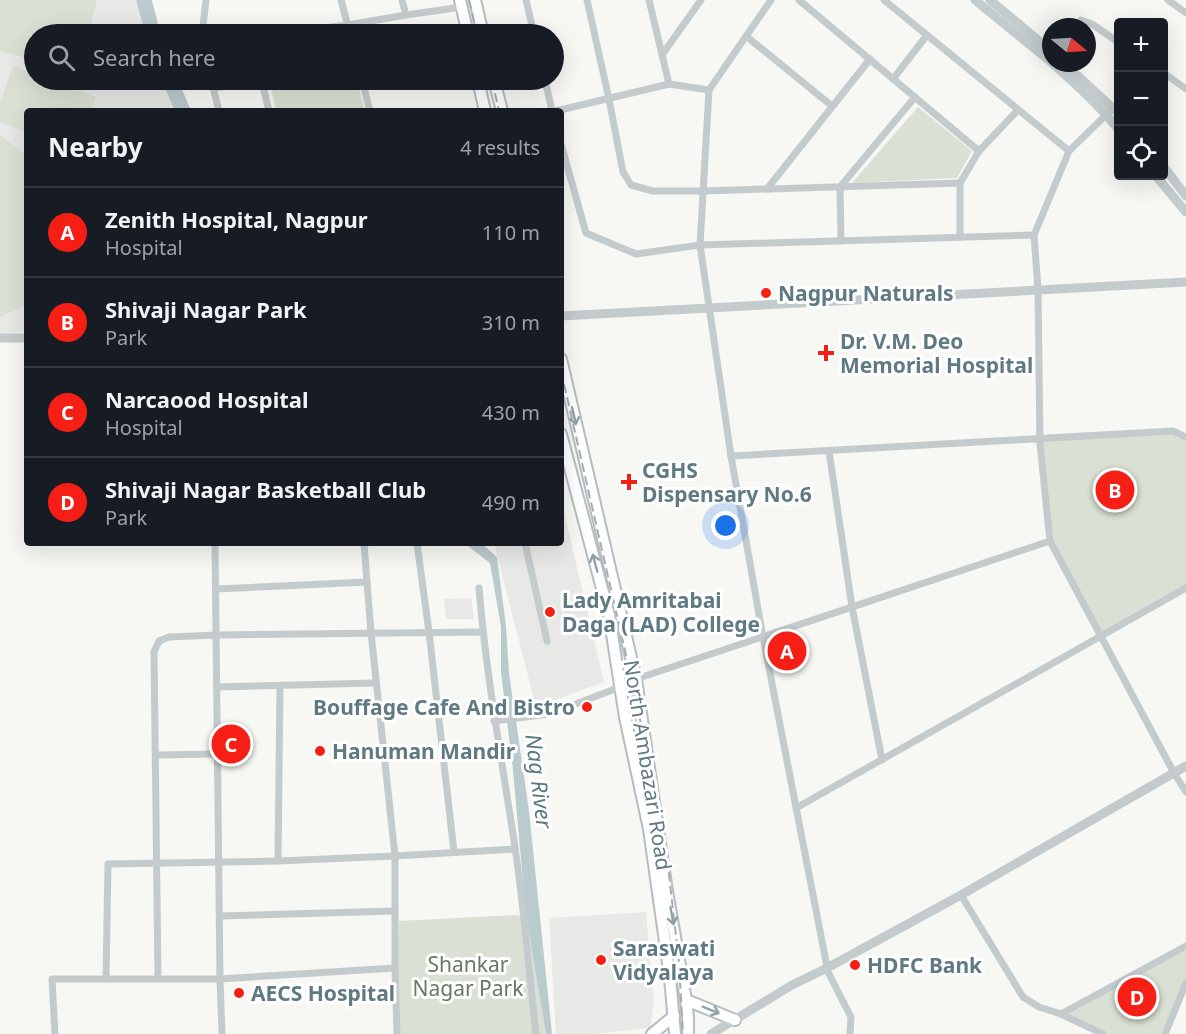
<!DOCTYPE html>
<html lang="en">
<head>
<meta charset="utf-8">
<style>
  body { margin:0; font-family:"Noto Sans",sans-serif; background:#242831; color:#f1f3f6 }
  .controls { position:absolute; right:18px; top:18px; display:grid; overflow:hidden; border-radius:6px; box-shadow:0 6px 24px #0002 }
  .controls button { width:54px; height:54px; display:grid; place-items:center; padding:0; border:0; border-bottom:2px solid #363941; background:#171b24; color:#f1f3f6; font:30px sans-serif }
  .compass { position:absolute; left:1042px; top:18px; width:54px; height:54px; border-radius:50%; background:#171b24; box-shadow:0 6px 24px #0002; rotate:108deg }
  .you { position:absolute; left:726px; top:526px; width:21px; height:21px; margin:-15px; border:4px solid #fff; border-radius:50%; background:#1a73e8; box-shadow:0 0 0 9px #1a73e833 }
  .badge { display:grid; place-items:center; width:39px; height:39px; border-radius:50%; background:#f61f15; color:#fff; font-size:20px; font-weight:700 }
  .pin { position:absolute; translate:-50% -50%; border:3px solid #fff; box-shadow:0 2px 6px #0006 }
  .list { margin:0; padding:0; list-style:none }
  h2 { display:flex; justify-content:space-between; align-items:center; height:78px; margin:0; padding:0 24px; font-size:26px }
  h2 small { font-size:20px; font-weight:400; color:#9ea1a6 }
  .list li { display:grid; grid-template-columns:39px 1fr auto; gap:18px; align-items:center; box-sizing:border-box; height:90px; padding:0 24px; border-top:2px solid #363941 }
  .list b { display:block; font-size:22px; white-space:nowrap }
  .list p { margin:0; font-size:20px; white-space:nowrap; color:#9ea1a6 }
  .list em { font-size:20px; font-style:normal; color:#9ea1a6 }
  .icon { flex:none; width:33px; height:33px; fill:none; stroke:currentColor; stroke-width:2; stroke-linecap:round; stroke-linejoin:round }
  .map { position:relative; flex:none; width:1186px; height:1034px; overflow:hidden }
  .search { position:absolute; background:#171b24; box-shadow:0 6px 24px #0002; left:24px; top:24px; width:540px; height:66px; display:flex; align-items:center; gap:15px; box-sizing:border-box; padding:0 21px; border-radius:33px; color:#9ea1a6; font-size:22px }
  .panel { position:absolute; background:#171b24; box-shadow:0 6px 24px #0002; left:24px; top:108px; width:540px; height:438px; border-radius:6px }
  .map>svg:first-child { display:block }
</style>
</head>
<body>
<div class="map">
<svg width="1186" height="1034" viewBox="0 0 1186 1034">
  <rect width="100%" height="100%" fill="#f7f7f4"/>
  <g fill="#e8e8e7">
    <path d="M0,0H140L151,34H34V80H165L174,111H27V332L0,334Z"/>
    <path d="M561,499L604,682L536,707L494,543H561Z"/>
    <path d="M471,598L474,619H446L444,599Z"/>
    <path d="M646,912L654,1003L650,1028L594,1034H556L549,918Z"/>
  </g>
  <g fill="#dbe0d4">
    <path d="M0,0H97L88,34H34V60L0,51Z"/>
    <path d="M13,66L34,74V80H49L96,97L91,111H27V132L0,122V103Z"/>
    <path d="M357,81L365,111H276L271,88Z"/>
    <path d="M918,107L972,151L957,178L852,183Z"/>
    <path d="M0,136L25,154L27,157V302L25,305L0,317Z"/>
    <path d="M1173,431L1186,437V588L1101,636L1050,541L1040,439Z"/>
    <path d="M515,915L526,916L546,1034H399L397,966L399,921Z"/>
    <path d="M1186,946V981L1163,1034H1107L1066,1014Z"/>
  </g>
  <path fill="#bacbcd" d="M464,543H481L497,557L506,626L509,673L529,811L552,1034H546L526,916L513,770L501,673V627L490,563Z"/>
  <g fill="none" stroke-linecap="round" stroke-linejoin="round">
    <g stroke="#bacbcd" stroke-width="15">
      <path d="M144,0L153,34"/>
      <path d="M170,80L183,111"/>
    </g>
    <defs>
      <g id="secondary">
        <path d="M460,0L468,34"/>
        <path d="M475,0L483,34"/>
        <path d="M478,80L485,111"/>
        <path d="M494,80L502,111"/>
        <path d="M561,359L636,679L667,891L686,1000L688,1017V1034"/>
        <path d="M561,434L609,615L625,717L649,829L670,977L675,1034"/>
        <path d="M686,1000L735,1020"/>
        <path d="M652,1034L674,1016"/>
      </g>
    </defs>
    <use href="#secondary" stroke="#b4bdc0" stroke-width="14"/>
    <g stroke="#c4cbcd" stroke-width="7">
      <path d="M341,0L350,34"/>
      <path d="M402,0L406,15"/>
      <path d="M526,0L534,34"/>
      <path d="M587,0L609,99L623,172L631,185L653,191H703L960,183"/>
      <path d="M649,0L669,84"/>
      <path d="M771,0L709,90L700,245L731,456L763,637L828,972L851,1017L850,1034"/>
      <path d="M799,0L979,151"/>
      <path d="M884,0L1069,151"/>
      <path d="M1168,0L1186,13"/>
      <path d="M1076,27L1081,20L1092,24L1118,42"/>
      <path d="M202,34L206,0"/>
      <path d="M273,34L348,25L406,15L462,7"/>
      <path d="M746,36L832,106"/>
      <path d="M662,55L701,0"/>
      <path d="M1164,73L1186,89"/>
      <path d="M893,79L927,35"/>
      <path d="M211,80L219,111"/>
      <path d="M362,80L370,111"/>
      <path d="M545,80L552,111"/>
      <path d="M262,82L291,80"/>
      <path d="M363,84L391,80"/>
      <path d="M213,88L262,82L269,111"/>
      <path d="M556,111L669,84L709,90"/>
      <path d="M1109,112L1069,151L1034,235L1038,289L1040,444L1050,541L1174,773L1186,792"/>
      <path d="M561,144L586,233L636,254L700,245L1034,235"/>
      <path d="M767,189L870,59"/>
      <path d="M960,237V183L979,151L1018,110"/>
      <path d="M841,241L840,187L915,97"/>
      <path d="M829,451L852,607L882,760"/>
      <path d="M731,456L1173,431L1186,437"/>
      <path d="M215,543L220,979L222,1034"/>
      <path d="M364,543L371,633L395,856V968L397,1034"/>
      <path d="M417,543L429,632L454,852"/>
      <path d="M525,543L547,641"/>
      <path d="M479,588C486,675 502,761 515,847C524,909 529,972 536,1034"/>
      <path d="M216,589L367,582"/>
      <path d="M217,687L376,683"/>
      <path d="M494,721L550,714L620,687L636,679L1050,541"/>
      <path d="M156,755L218,754"/>
      <path d="M796,808L1186,588"/>
      <path d="M278,861L280,686"/>
      <path d="M961,895L1023,997L1039,1007L1061,1014L1103,1034"/>
      <path d="M220,916L395,911"/>
      <path d="M158,978L154,652L159,641L169,637L216,635L483,632"/>
      <path d="M106,979L108,864L278,861L395,856L515,849"/>
      <path d="M1061,1014L1186,946"/>
      <path d="M55,1034L52,979H220L395,968"/>
      <path d="M1165,1034L1186,983"/>
    </g>
    <g stroke="#c4cbcd" stroke-width="9">
      <path d="M975,0L1051,62"/>
      <path d="M990,0L1051,51"/>
      <path d="M1052,63C1076,84 1099,105 1118,129"/>
      <path d="M1064,63L1118,113"/>
      <path d="M1164,167L1186,196"/>
      <path d="M1156,176L1186,212"/>
      <path d="M561,316L1186,282"/>
      <path d="M0,338H27"/>
      <path d="M711,1034L792,985L827,968L961,895L1186,766"/>
    </g>
    <use href="#secondary" stroke="#fff" stroke-width="10"/>
    <g stroke="#a4aeb2" stroke-width="2" stroke-dasharray="9 4.5" stroke-linecap="butt">
      <path d="M469,0L477,34"/>
      <path d="M492,80L499,111"/>
      <path d="M561,371L626,655L656,793L666,848L679,963L683,1034"/>
    </g>
  </g>
  <defs><path id="oneway-shaft" d="M-6 0H5M1.5-3L5.5 0L1.5 3" fill="none" stroke-width="1.6" stroke-linecap="round" stroke-linejoin="round" transform="scale(1.5)"/></defs>
  <g stroke="#8fa2a8">
    <use href="#oneway-shaft" transform="translate(574 416) rotate(77)"/>
    <use href="#oneway-shaft" transform="translate(595 563) rotate(-105)"/>
    <use href="#oneway-shaft" transform="translate(672 916) rotate(80)"/>
    <use href="#oneway-shaft" transform="translate(711 1010) rotate(22)"/>
  </g>
  <g fill="#f61f15" stroke="#fff" stroke-width="2">
    <circle cx="766" cy="293" r="6"/>
    <path d="M823 344h6v6h6v6h-6v6h-6v-6h-6v-6h6z"/>
    <path d="M626 473h6v6h6v6h-6v6h-6v-6h-6v-6h6z"/>
    <circle cx="550" cy="612" r="6"/>
    <circle cx="587" cy="707" r="6"/>
    <circle cx="320" cy="751" r="6"/>
    <circle cx="601" cy="960" r="6"/>
    <circle cx="855" cy="965" r="6"/>
    <circle cx="239" cy="993" r="6"/>
  </g>
  <g text-anchor="middle" dominant-baseline="central" stroke-width="6" stroke-linejoin="round" paint-order="stroke">
    <g font-size="21" font-weight="bold" fill="#5f7a82" stroke="#fff" text-anchor="start">
      <text x="778" y="293">Nagpur Naturals</text>
      <text x="840" y="341">Dr. V.M. Deo<tspan x="840" dy="24">Memorial Hospital</tspan></text>
      <text x="642" y="470">CGHS<tspan x="642" dy="24">Dispensary No.6</tspan></text>
      <text x="562" y="600">Lady Amritabai<tspan x="562" dy="24">Daga (LAD) College</tspan></text>
      <text x="575" y="707" text-anchor="end">Bouffage Cafe And Bistro</text>
      <text x="332" y="751">Hanuman Mandir</text>
      <text x="613" y="948">Saraswati<tspan x="613" dy="24">Vidyalaya</tspan></text>
      <text x="867" y="965">HDFC Bank</text>
      <text x="251" y="993">AECS Hospital</text>
    </g>
    <g font-size="21" fill="#5f7a82" stroke="#fff">
      <text transform="translate(648 765) rotate(81)">North Ambazari Road</text>
    </g>
    <g font-size="21" fill="#69795f" stroke="#fff">
      <text x="468" y="964">Shankar<tspan x="468" dy="24">Nagar Park</tspan></text>
    </g>
    <g font-size="22" font-style="italic" fill="#5a7a7d" stroke="#fff">
      <text transform="translate(540 781) rotate(83)">Nag River</text>
    </g>
  </g>
</svg>
<div class="controls">
<button>+</button>
<button>−</button>
<button><svg class="icon" aria-label="locate" viewBox="0 0 24 24"><circle cx="12" cy="12" r="6"/><path d="M12 2v4M12 18v4M2 12h4M18 12h4"/></svg></button>
</div>
<svg class="compass" viewBox="-18 -18 36 36"><path d="M0-13l5 13h-10z" fill="#e53935"/><path d="M0 13l5-13h-10z" fill="#9ea1a6"/></svg>
<div class="you"></div>
<div class="pin badge" style="left:787px;top:651px">A</div>
<div class="pin badge" style="left:1115px;top:490px">B</div>
<div class="pin badge" style="left:231px;top:744px">C</div>
<div class="pin badge" style="left:1137px;top:997px">D</div>
<div class="search"><svg class="icon" aria-label="search" viewBox="0 0 24 24"><circle cx="10" cy="10" r="6"/><path d="M15 15l6 6"/></svg>Search here</div>
<section class="panel">
<h2>Nearby<small>4 results</small></h2>
<ul class="list">
<li><span class="badge">A</span><div><b>Zenith Hospital, Nagpur</b><p>Hospital</p></div><em>110 m</em></li>
<li><span class="badge">B</span><div><b>Shivaji Nagar Park</b><p>Park</p></div><em>310 m</em></li>
<li><span class="badge">C</span><div><b>Narcaood Hospital</b><p>Hospital</p></div><em>430 m</em></li>
<li><span class="badge">D</span><div><b>Shivaji Nagar Basketball Club</b><p>Park</p></div><em>490 m</em></li>
</ul>
</section>
</div>
</body>
</html>
